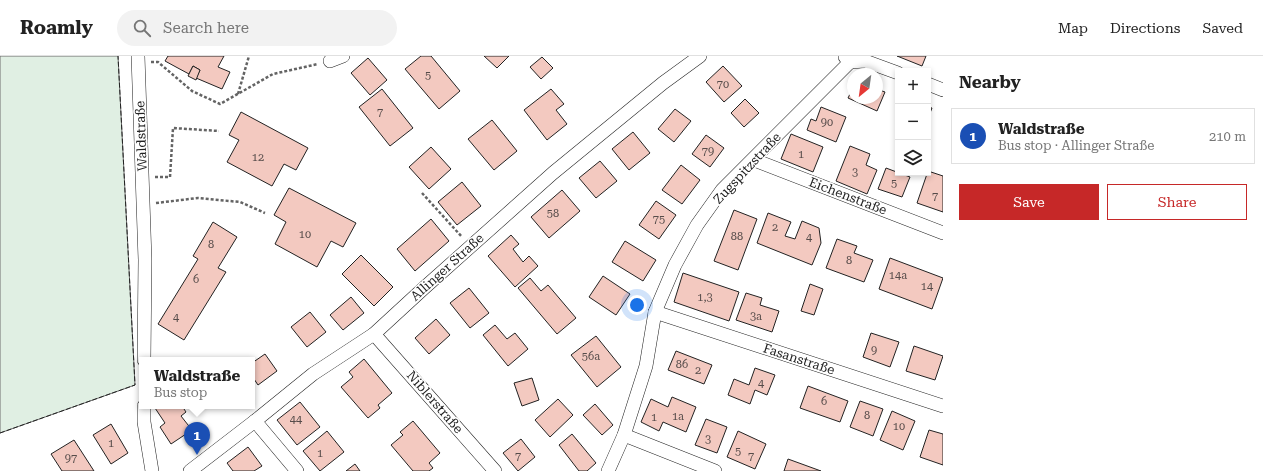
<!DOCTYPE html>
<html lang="en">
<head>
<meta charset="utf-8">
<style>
  body { margin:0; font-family:"Roboto Serif",serif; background:#f2f2f2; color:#222 }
  .controls { position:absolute; right:12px; top:12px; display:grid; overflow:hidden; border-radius:0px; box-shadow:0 2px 6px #0003 }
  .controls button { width:36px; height:36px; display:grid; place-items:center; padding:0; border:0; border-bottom:1px solid #e0e0e0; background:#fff; color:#222; font:20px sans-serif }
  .compass { position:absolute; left:847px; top:12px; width:36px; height:36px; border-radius:50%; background:#fff; box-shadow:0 2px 6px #0003; rotate:209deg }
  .you { position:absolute; left:637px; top:249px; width:14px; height:14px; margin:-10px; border:3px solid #fff; border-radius:50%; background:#1a73e8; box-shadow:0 0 0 6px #1a73e833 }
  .badge { display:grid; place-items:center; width:26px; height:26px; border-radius:50%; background:#c62828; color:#fff; font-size:13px; font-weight:700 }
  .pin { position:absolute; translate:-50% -33px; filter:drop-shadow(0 1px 2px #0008) }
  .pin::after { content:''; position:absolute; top:21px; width:14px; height:12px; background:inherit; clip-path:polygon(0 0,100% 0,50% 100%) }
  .popup { position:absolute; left:139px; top:301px; width:116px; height:52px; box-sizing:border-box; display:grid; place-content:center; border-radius:0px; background:#fff; filter:drop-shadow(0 1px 3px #0005); font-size:13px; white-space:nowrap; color:#767676 }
  .popup b { font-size:15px; color:#222 }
  .popup::after { content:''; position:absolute; left:50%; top:100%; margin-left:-8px; border:8px solid transparent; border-top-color:#fff }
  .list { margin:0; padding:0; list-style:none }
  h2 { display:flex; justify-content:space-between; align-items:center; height:52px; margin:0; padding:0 16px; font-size:17px }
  h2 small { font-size:13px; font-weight:400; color:#767676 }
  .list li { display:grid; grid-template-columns:26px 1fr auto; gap:12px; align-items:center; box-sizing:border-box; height:56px; margin:0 8px 8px; padding:0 8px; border:1px solid #e0e0e0; border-radius:0px }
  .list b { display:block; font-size:15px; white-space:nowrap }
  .list p { margin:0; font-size:13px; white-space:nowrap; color:#767676 }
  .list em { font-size:13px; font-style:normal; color:#767676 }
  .actions { display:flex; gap:8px; padding:12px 16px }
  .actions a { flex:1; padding:9px 0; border:1px solid #c62828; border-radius:0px; text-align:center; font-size:14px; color:#c62828 }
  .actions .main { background:#c62828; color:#fff }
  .icon { flex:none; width:22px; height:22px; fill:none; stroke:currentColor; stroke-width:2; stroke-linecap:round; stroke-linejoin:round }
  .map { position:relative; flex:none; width:943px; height:415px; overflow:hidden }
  header { display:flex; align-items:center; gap:24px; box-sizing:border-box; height:56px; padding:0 20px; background:#fff; border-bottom:1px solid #e0e0e0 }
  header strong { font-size:19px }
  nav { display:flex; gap:22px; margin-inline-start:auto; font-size:14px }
  .search { width:280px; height:36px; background:#f2f2f2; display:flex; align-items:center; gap:10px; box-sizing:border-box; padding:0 14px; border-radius:22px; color:#767676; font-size:15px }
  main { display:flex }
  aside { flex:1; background:#fff }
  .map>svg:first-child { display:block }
</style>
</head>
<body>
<header>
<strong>Roamly</strong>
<div class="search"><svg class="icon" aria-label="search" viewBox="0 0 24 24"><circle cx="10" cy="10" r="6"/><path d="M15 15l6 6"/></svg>Search here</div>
<nav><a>Map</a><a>Directions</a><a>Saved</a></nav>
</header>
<main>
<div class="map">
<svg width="943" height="415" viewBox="0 0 943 415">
  <rect width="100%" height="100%" fill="#fff"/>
  <path fill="#e0efe3" stroke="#6f6f6f" d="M0,0H118L135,329L0,377Z"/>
  <g fill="#f3c9c0" stroke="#222">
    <path d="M168,0H224L218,11L230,16L222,33L196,22L200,14L193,10L189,18L176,11L165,5Z"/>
    <path d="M421,0H431L460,35L439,53L405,13Z"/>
    <path d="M484,0H509L497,12Z"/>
    <path d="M897,0H926L922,10Z"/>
    <path d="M542,1L553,12L541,23L530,11Z"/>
    <path d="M368,2L387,24L370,39L351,17Z"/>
    <path d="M193,10L200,14L196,24L188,20Z"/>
    <path d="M723,10L742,30L724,46L706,26Z"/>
    <path d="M853,32V42H877V33L885,36L877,55L848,42Z"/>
    <path d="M382,33L413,72L390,90L359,51Z"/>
    <path d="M551,33L564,48L556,54L567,68L547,84L524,54Z"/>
    <path d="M745,43L759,57L744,71L731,57Z"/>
    <path d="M821,51L846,61L836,86L807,74L811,63L816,65Z"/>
    <path d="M928,51L932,52L928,62Z"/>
    <path d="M675,53L691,65L674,86L658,73Z"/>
    <path d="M241,56L308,92L296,114L284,108L272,130L227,106L239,84L229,79Z"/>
    <path d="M492,64L517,95L494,114L468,83Z"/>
    <path d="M633,76L650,97L629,114L612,93Z"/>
    <path d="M791,78L823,91L813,116L781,103Z"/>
    <path d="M706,79L724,92L710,111L692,98Z"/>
    <path d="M850,90L870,98L866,109L877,114L867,138L836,125Z"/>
    <path d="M431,91L451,113L429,133L409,111Z"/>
    <path d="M600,105L617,125L596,142L579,122Z"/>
    <path d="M681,109L700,124L682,148L662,134Z"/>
    <path d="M886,112L910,121L902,141L878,133Z"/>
    <path d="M928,115L943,120V156L917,147Z"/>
    <path d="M462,126L481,150L457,169L438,146Z"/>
    <path d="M289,132L356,167L343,191L331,185L317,211L275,188L286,166L274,159Z"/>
    <path d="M562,134L580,155L549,182L531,161Z"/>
    <path d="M656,145L676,159L659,183L639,169Z"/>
    <path d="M734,154L757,163L738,214L714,205Z"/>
    <path d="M768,157L791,166L785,180L795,183L802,165L819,172L821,187L812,209L757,187Z"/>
    <path d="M431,163L449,185L415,215L397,193Z"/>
    <path d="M213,166L237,181L218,212L226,216L184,284L158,268L198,203L193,200Z"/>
    <path d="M511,179L519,188L513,193L523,206L529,200L538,210L515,231L488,200Z"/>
    <path d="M837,183L857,190L854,197L873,204L864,226L826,212Z"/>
    <path d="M625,185L656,204L643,225L612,206Z"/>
    <path d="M361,199L393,231L374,250L342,218Z"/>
    <path d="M890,202L943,222L932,253L879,233Z"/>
    <path d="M683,217L739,236L729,265L674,246Z"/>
    <path d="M603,220L630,238L616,259L589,241Z"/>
    <path d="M530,222L541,235L548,229L576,262L557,278L518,232Z"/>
    <path d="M810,228L823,233L814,259L801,255Z"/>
    <path d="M469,232L489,257L470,272L450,247Z"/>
    <path d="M746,237L762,242L760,249L779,255L772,276L736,264Z"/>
    <path d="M351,241L364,257L343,274L330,259Z"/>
    <path d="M310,256L326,276L307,291L291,271Z"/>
    <path d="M436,263L450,279L429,298L415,282Z"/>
    <path d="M495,269L507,283L515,277L528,293L508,310L483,279Z"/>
    <path d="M871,277L899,286L890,311L863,301Z"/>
    <path d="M596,280L621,311L597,331L571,299Z"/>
    <path d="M914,290L943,300L935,324L906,315Z"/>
    <path d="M676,295L712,309L704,328L668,314Z"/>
    <path d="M265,298L277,315L258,329L252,320V307Z"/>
    <path d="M364,303L392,337L378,349L380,352L368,362L341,331L353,321L349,316Z"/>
    <path d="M755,312L775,319L767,339L755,334L750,348L728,339L734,323L749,329Z"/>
    <path d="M532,322L539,344L522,350L514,327Z"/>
    <path d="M808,330L848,345L840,366L800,352Z"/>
    <path d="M672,341L696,351L686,376L663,366L659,375L641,366L651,343L668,351Z"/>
    <path d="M558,343L573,359L550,381L535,364Z"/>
    <path d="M860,345L883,353L873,380L850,371Z"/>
    <path d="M300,346L320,371L297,389L277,364Z"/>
    <path d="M595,348L613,369L602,379L583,359Z"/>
    <path d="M158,350H182L186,356L181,360L192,374L171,388L160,371L165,367L155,352Z"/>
    <path d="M892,355L915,365L903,394L880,384Z"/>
    <path d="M706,363L727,371L717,397L695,389Z"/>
    <path d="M413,365L440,397L429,407L433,412L429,415H413L391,389L403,379L400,376Z"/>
    <path d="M111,368L128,397L111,408L93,379Z"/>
    <path d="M929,374L943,378V409L920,401Z"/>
    <path d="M327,375L344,396L320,415L303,395Z"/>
    <path d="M738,375L766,388L755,413L727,401Z"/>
    <path d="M572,378L596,407L587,415H579L559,389Z"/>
    <path d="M521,383L535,401L518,415L503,397Z"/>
    <path d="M74,384L94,415H62L51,398Z"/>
    <path d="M248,391L262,410L254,415H233L227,407Z"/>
    <path d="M788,403L821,415H784Z"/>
    <path d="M355,408L360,415H346Z"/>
  </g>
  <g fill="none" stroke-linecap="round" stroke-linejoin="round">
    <defs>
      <g id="street">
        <path d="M138,0L145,204L144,304"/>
        <path d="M845,1L850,6L865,5L898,17"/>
        <path d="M330,5L343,0"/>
        <path d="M928,28L943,34"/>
        <path d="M754,104L943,177"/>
        <path d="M655,256L943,350"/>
        <path d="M374,278L495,415"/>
        <path d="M144,350V366L152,415"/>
        <path d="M255,365L297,415"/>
        <path d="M624,379L715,415"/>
        <path d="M190,415L255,365L313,318L374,278L424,232L553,117L663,27L700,0"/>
        <path d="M608,415L624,379L646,310L655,256L675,209L697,169L722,134L850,6"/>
      </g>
    </defs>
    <use href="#street" stroke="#222" stroke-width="14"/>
    <g stroke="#646464" stroke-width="2.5" stroke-dasharray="3 2" stroke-linecap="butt">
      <path d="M151,6H158L192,35L220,48L273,18L318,8"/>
      <path d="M238,38L249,0"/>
      <path d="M155,121H170L173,72L219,75"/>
      <path d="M422,137L462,181"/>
      <path d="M156,147L198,142L240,146L265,157"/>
    </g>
    <use href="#street" stroke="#fff" stroke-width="13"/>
    <path stroke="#222" stroke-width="1" stroke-dasharray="5 2" stroke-linecap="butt" d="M0,377L135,329L118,0"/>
  </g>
  <g text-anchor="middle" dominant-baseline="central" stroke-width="3" stroke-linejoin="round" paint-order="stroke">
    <g font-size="11" fill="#564c4a">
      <text x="428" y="19">5</text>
      <text x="723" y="28">70</text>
      <text x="380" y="56">7</text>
      <text x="827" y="66">90</text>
      <text x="708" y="95">79</text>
      <text x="801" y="98">1</text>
      <text x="258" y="101">12</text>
      <text x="855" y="116">3</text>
      <text x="894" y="127">5</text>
      <text x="935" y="140">7</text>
      <text x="553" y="157">58</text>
      <text x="659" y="163">75</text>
      <text x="775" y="171">2</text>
      <text x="305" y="178">10</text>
      <text x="737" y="180">88</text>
      <text x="809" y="181">4</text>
      <text x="211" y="188">8</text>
      <text x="849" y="204">8</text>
      <text x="898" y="219">14a</text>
      <text x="196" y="223">6</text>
      <text x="927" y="230">14</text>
      <text x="705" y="241">1,3</text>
      <text x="756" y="260">3a</text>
      <text x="176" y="261">4</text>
      <text x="874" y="294">9</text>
      <text x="591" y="300">56a</text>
      <text x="682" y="308">86</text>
      <text x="698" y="314">2</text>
      <text x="761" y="327">4</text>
      <text x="824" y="345">6</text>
      <text x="867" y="359">8</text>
      <text x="678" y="360">1a</text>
      <text x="654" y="361">1</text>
      <text x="296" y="363">44</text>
      <text x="899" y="370">10</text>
      <text x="708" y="383">3</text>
      <text x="111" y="387">1</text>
      <text x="738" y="395">5</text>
      <text x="320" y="397">1</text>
      <text x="518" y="400">7</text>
      <text x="751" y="400">7</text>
      <text x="71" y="402">97</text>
    </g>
    <g font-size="13" fill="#222" stroke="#fff">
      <text transform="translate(141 80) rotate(-92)">Waldstraße</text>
      <text transform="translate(747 112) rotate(-47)">Zugspitzstraße</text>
      <text transform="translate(848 140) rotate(21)">Eichenstraße</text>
      <text transform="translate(447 211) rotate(-42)">Allinger Straße</text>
      <text transform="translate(799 303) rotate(18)">Fasanstraße</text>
      <text transform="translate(435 346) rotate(49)">Niblerstraße</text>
    </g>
  </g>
</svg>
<div class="controls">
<button>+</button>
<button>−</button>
<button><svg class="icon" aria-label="layers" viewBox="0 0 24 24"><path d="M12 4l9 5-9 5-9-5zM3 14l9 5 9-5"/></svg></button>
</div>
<svg class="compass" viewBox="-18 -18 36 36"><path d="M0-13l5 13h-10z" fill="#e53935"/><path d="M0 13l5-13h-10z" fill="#767676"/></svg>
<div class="you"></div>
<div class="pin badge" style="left:197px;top:399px;background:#1a4fb4">1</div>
<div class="popup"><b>Waldstraße</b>Bus stop</div>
</div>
<aside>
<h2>Nearby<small></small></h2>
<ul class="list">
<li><span class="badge" style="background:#1a4fb4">1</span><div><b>Waldstraße</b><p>Bus stop · Allinger Straße</p></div><em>210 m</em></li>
</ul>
<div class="actions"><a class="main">Save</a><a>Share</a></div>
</aside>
</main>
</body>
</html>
